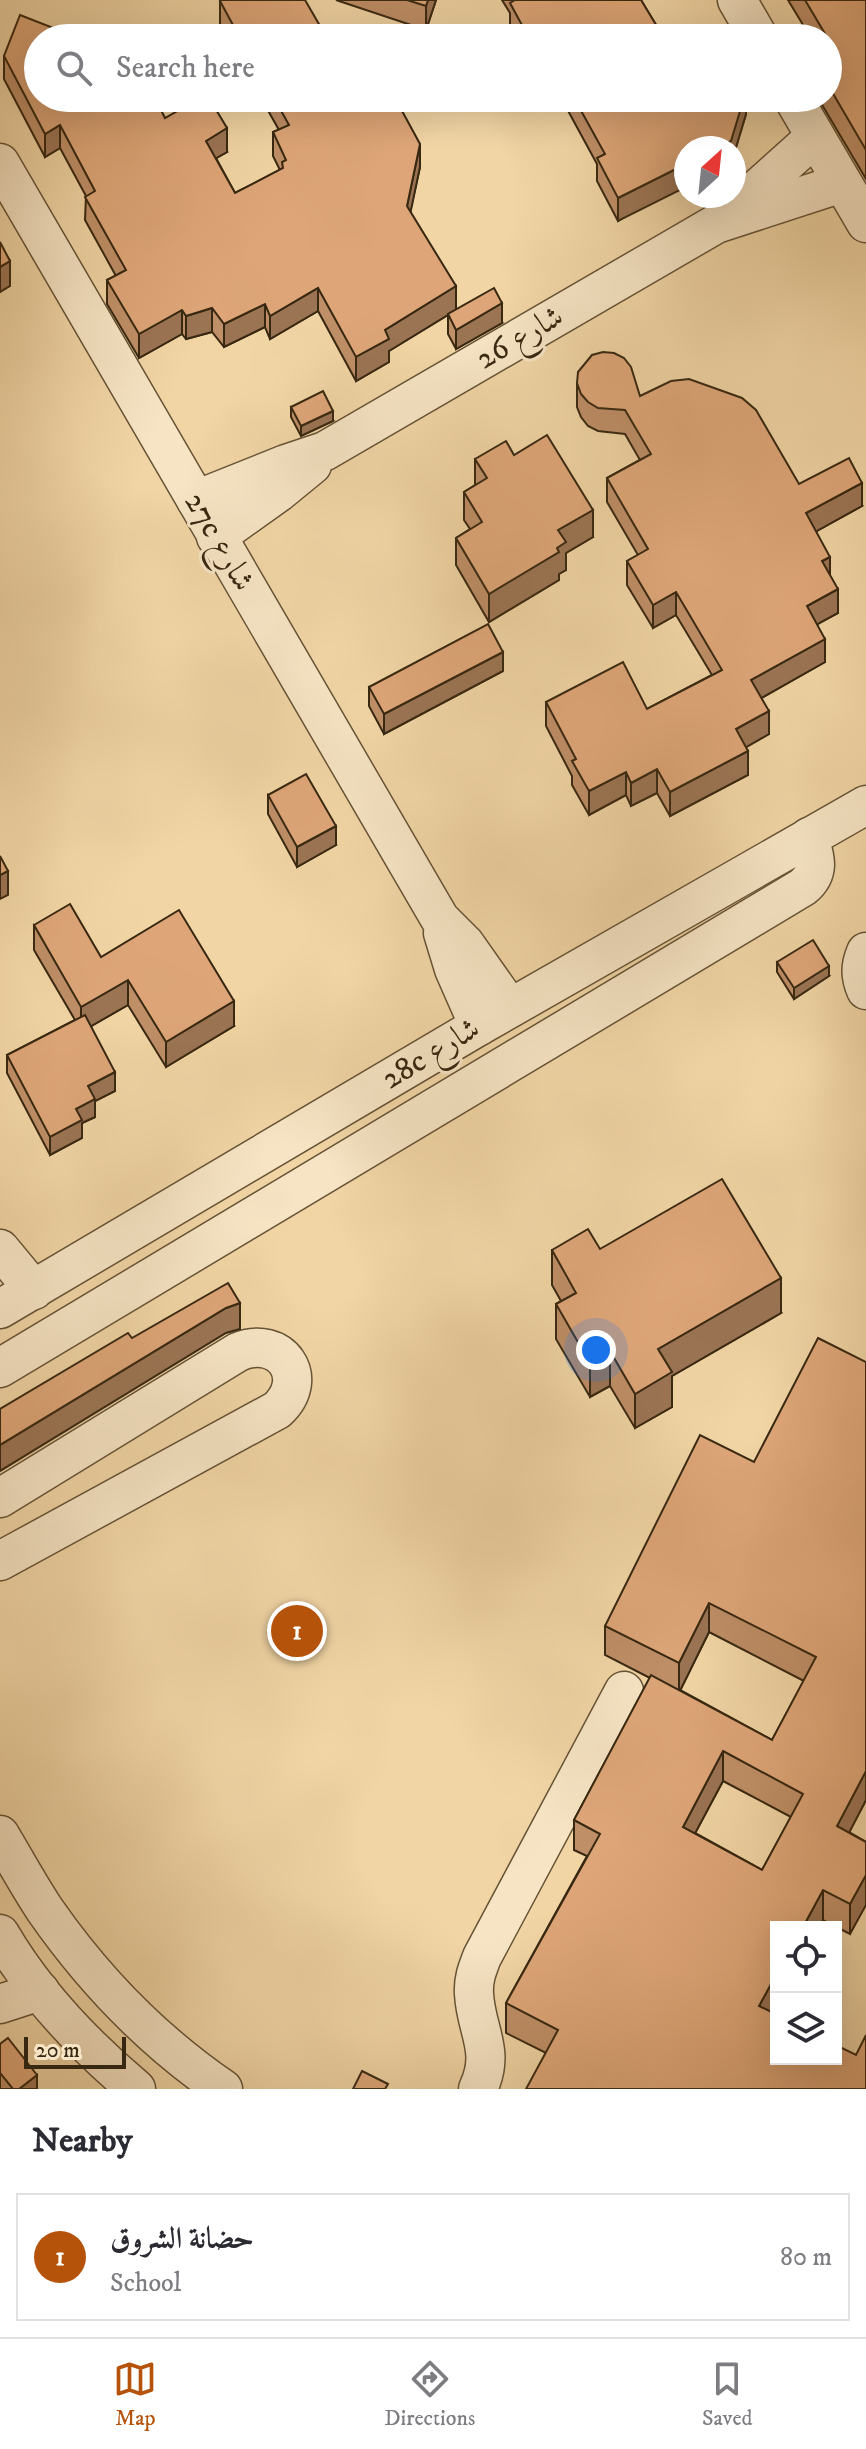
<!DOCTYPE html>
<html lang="en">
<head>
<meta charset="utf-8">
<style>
  body { margin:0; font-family:"IM FELL DW Pica",Amiri,serif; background:#f7f7f7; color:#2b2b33 }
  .controls { position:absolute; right:24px; bottom:24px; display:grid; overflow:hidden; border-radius:0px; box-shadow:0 8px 32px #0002 }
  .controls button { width:72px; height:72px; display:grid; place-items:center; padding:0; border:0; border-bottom:2px solid #e1e1e2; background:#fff; color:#2b2b33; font:40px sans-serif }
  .compass { position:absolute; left:674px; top:136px; width:72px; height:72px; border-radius:50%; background:#fff; box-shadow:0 8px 32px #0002; rotate:27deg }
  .scale { position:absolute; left:24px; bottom:20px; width:102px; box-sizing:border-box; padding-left:8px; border:4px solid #382811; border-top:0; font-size:22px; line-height:28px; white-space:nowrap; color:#382811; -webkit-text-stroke:6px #f6e4c4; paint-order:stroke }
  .you { position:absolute; left:596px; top:1350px; width:28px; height:28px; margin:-20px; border:6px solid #fff; border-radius:50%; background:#1a73e8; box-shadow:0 0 0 12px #1a73e833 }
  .badge { display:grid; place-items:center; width:52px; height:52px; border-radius:50%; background:#b45309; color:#fff; font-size:26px; font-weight:700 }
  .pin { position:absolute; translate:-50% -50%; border:4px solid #fff; box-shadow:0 2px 8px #0006 }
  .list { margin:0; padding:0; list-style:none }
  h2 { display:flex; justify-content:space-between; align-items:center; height:104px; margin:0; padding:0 32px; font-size:34px }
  h2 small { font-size:26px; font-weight:400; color:#7c7c81 }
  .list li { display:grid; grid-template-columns:52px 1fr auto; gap:24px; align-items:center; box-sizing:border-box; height:128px; margin:0 16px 16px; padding:0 16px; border:2px solid #e1e1e2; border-radius:0px }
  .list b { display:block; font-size:30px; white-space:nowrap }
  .list p { margin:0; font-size:26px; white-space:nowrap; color:#7c7c81 }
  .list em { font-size:26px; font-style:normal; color:#7c7c81 }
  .icon { flex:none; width:44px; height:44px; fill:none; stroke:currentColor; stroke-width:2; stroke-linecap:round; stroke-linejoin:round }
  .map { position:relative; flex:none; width:866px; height:2089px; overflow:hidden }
  .search { position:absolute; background:#fff; box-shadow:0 8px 32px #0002; left:24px; right:24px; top:24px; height:88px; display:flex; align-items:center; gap:20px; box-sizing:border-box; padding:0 28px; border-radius:44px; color:#7c7c81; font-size:30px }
  .sheet { height:248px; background:#fff }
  nav { display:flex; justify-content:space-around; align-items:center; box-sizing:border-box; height:112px; border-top:2px solid #e1e1e2; background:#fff; font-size:22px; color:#7c7c81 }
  nav a { display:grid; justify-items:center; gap:4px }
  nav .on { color:#b45309 }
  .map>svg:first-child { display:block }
</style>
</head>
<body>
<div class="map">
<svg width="866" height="2089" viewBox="0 0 866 2089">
  <rect width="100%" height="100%" fill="#f1d5a5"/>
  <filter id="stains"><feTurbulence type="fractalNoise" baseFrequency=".0025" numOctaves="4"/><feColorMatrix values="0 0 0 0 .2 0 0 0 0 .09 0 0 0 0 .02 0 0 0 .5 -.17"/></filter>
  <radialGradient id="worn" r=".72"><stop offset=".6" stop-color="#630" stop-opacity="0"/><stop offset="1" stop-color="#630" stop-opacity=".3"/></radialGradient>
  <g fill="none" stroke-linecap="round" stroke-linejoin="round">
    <defs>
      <g id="minor">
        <path d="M737,0L759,38"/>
        <path d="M793,98L866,223"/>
        <path d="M0,163L440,919L465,944L510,1008"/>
        <path d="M728,215L815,137"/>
        <path d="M196,500L286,464L325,451L716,224L842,183"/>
        <path d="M216,537L279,492L312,465"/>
        <path d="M443,933L454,969L479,1026"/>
        <path d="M866,952C860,966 860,976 866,990"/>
        <path d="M0,1249L34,1290"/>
        <path d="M0,1309L479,1026L866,805"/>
        <path d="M0,1368L803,887C821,872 815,857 809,837"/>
        <path d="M0,1498L238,1352C281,1334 312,1378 277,1410L0,1561"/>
        <path d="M0,1835C15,1860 29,1886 45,1910C93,1979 153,2041 223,2089"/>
        <path d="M0,1934C35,1994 84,2045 136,2089"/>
        <path d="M0,2004L40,1991"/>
        <path d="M478,2089C496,2051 476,2031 474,1994C473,1980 477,1970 482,1957L624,1691"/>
      </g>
    </defs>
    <use href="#minor" stroke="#665336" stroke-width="41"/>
    <use href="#minor" stroke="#f6e4c4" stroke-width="38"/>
  </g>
  <g fill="#bf8f67" stroke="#382811" stroke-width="2" fill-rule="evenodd">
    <path d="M336,0H436L426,30Z"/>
    <path d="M502,0H641L664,38H516L510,26V13Z"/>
    <path d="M788,0H866V179L818,98H828V38H811Z"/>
    <path d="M220,1L327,38H227L220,25Z"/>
    <path d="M38,38L165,118L227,152L216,158L235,193L280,170L273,156V132L279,130L261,98H374L420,167L410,212L456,309L502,323L456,349L448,334V315L389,351V362L356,381L318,311L270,339L265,327L224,347L212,332L186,339L182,334L139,358L107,304V280L116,276L85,220L86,196L60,148L45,157L4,79V56Z"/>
    <path d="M553,98H746V114L734,154V148L618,221L597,181V164L566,107L559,110Z"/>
    <path d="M577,383L640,396L799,484L862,506L816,531L830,576L838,613L817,624L825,662L761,698L769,734L746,747L748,775L670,816L657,793L631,806L626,795L589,815L572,785V776L546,726V702L647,709L712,675L676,615L653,628L627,585V561L638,555L607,502V478L640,460L625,434L598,431L588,426L581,417L577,407Z"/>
    <path d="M291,407L333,421L301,436L291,417Z"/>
    <path d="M514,455L593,537L566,553V570L559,574V580L489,622L456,565V538L470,529L464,520V492L475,485V459Z"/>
    <path d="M503,671L384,734L369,706V687Z"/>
    <path d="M268,795L336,845L297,867L268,814Z"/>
    <path d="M34,925L101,957L234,1026L166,1067L128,1005L91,1026L115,1091L95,1101V1117L82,1123V1138L50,1155L7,1073V1055L75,1020L34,950Z"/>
    <path d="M777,962L829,976L794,999L777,972Z"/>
    <path d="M600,1249L781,1313L672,1376V1407L635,1428L610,1386L590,1397L556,1339V1304L561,1301L552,1285V1250Z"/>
    <path d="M754,1462L866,1800L849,1832L866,1842L850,1934L823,1920L819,1927H776L772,2012L866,2089L546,2053L506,2033V2003L587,1856L574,1850V1820L650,1678L605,1655V1626ZM709,1632L804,1681L772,1740L680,1690ZM723,1781L791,1817L762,1870L695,1833Z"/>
    <path d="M0,2044L37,2089H0Z"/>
  </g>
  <g fill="#9b7454" stroke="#382811" stroke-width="2">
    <path d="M428,0H436L426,30V6Z"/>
    <path d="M527,25V38H523V27Z"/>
    <path d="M559,98H566V107L559,110Z"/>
    <path d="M744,98H746V114L734,154V148H717Z"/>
    <path d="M60,125V148L45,157V134Z"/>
    <path d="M227,128V152L206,164V141Z"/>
    <path d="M420,144V167L407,229V206Z"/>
    <path d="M686,164V187L618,221V198Z"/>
    <path d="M10,261V286L0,292V267Z"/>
    <path d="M456,286V310L389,351V362L356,381V357L385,330Z"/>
    <path d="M318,288V311L270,339V316Z"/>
    <path d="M502,303V323L456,349V330Z"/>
    <path d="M265,304V327L224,347V324Z"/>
    <path d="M212,308V332L186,339V316Z"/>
    <path d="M182,310V334L139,358V334Z"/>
    <path d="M333,411V421L301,436V426Z"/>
    <path d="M862,483V506L806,537V513Z"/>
    <path d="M593,510V537L566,553V570L559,574V580L489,622V594L558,530Z"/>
    <path d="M830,557V580L822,561Z"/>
    <path d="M838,589V613L807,630V606Z"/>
    <path d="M676,592V615L653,628V605Z"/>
    <path d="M825,639V662L751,704V680Z"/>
    <path d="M503,652V671L384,734V714Z"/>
    <path d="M769,711V734L736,753V729Z"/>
    <path d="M748,751V775L670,816V792Z"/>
    <path d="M657,769V793L631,806V783Z"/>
    <path d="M626,772V795L589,815V791Z"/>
    <path d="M336,826V845L297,867V847Z"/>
    <path d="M8,871V895L0,899V875Z"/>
    <path d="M829,966V976L794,999V988Z"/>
    <path d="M128,980V1005L81,1032V1007Z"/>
    <path d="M234,1001V1026L166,1067V1042Z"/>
    <path d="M115,1072V1091L95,1101V1117L82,1123V1138L50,1155V1137L76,1109L88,1086Z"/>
    <path d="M781,1278V1313L672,1376V1407L635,1428V1394L658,1349Z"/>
    <path d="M240,1303V1329L226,1333L0,1471V1445L226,1308Z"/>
    <path d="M610,1351V1386L590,1397V1363Z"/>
    <path d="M709,1603V1632L679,1693V1663Z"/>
    <path d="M723,1751V1781L683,1856V1827Z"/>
    <path d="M866,1771V1800L837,1856V1826Z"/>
    <path d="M866,1875V1905L850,1934V1904Z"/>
    <path d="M823,1890V1920L819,1927H803Z"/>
    <path d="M776,1975V2004L759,2035V2006Z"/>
    <path d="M37,2075V2089H19Z"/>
  </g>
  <g fill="#dea678" stroke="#382811" stroke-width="2" fill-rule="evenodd">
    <path d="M222,0H305L327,38H240L220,1Z"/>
    <path d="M407,0H428L426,6Z"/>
    <path d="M515,0H641L664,38H534L527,25L523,27L510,3Z"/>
    <path d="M805,0H866V150L828,85V59L837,54Z"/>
    <path d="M20,15L61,31L65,38H38V98H155L165,118L200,98H209L227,128L206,141L235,193L283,168L282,162L286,160L273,132L289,125L274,98H374L376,102L383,98H395L420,144L407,206L456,286L385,330L389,339L356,357L318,288L270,316L265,304L224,324L212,308L186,316L182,310L139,334L107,280L126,270L85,197L95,191L60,125L45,134L4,56Z"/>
    <path d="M574,98H744L731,141L717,148H686V164L618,198L597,158L605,154Z"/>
    <path d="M0,242L10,261L0,267Z"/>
    <path d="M494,288L502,303L456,330L448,314Z"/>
    <path d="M603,352L614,353L624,358L631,367L640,396L671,381L689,379L742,398L756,410L799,484L849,458L862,483L806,513L830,557L822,561L838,589L807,606L825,639L751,680L769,711L736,729L748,751L670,792L657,769L631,783L626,772L589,791L572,761L576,759L546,702L623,662L647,709L722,670L676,592L653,605L627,561L648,549L607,478L651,454L625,410L598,408L588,402L581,394L577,383L578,372L592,355Z"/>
    <path d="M323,391L333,411L301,426L291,407Z"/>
    <path d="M547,435L593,510L558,530L566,542L557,548L559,552L489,594L456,538L482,522L464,492L487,478L475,459L506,441L514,455Z"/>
    <path d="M488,624L503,652L384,714L369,687Z"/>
    <path d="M306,774L336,826L297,847L268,795Z"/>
    <path d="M0,856L8,871L0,875Z"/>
    <path d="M70,904L101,957L179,910L234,1001L166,1042L128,980L81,1007L34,925Z"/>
    <path d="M813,940L829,966L794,988L777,962Z"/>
    <path d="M85,1015L115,1072L88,1086L95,1099L76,1109L82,1120L50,1137L7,1055Z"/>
    <path d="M722,1179L781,1278L658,1349L672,1372L635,1394L610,1351L590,1363L556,1304L576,1293L552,1250L588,1229L600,1249Z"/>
    <path d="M228,1283L240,1303L226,1308L0,1445V1409L128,1333L132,1338Z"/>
    <path d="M818,1338L866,1362V1771L837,1826L866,1842V1875L850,1904L823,1890L803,1927H776V1975L759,2006L776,2014V2059H836V2045L856,2055L866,2035V2089H526L558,2030L506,2003L600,1834L574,1820L651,1675L772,1740L816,1657L709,1603L679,1663L605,1626L700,1435L754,1462ZM723,1751L803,1794L762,1870L683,1827Z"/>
    <path d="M8,2038L37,2075L19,2089H13L0,2073V2044Z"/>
    <path d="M362,2071L388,2084L385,2089H353Z"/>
  </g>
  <g text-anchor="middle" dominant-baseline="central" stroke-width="6" stroke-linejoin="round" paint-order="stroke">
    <g font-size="32" fill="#382811" stroke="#f6e4c4">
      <text transform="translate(520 338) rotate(-30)">شارع 26</text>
      <text transform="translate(219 542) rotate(60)">27c شارع</text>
      <text transform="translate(431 1054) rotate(-31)">28c شارع</text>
    </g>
  </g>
  <rect width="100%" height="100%" filter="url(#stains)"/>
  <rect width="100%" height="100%" fill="url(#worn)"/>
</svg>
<div class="controls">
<button><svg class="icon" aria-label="locate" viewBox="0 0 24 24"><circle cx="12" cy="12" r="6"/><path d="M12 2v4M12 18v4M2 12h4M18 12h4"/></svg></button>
<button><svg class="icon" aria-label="layers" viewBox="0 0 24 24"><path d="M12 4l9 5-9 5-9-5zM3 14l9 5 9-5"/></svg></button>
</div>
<svg class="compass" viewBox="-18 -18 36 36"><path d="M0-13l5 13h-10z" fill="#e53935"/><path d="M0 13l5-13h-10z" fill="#7c7c81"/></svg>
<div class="scale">20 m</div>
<div class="you"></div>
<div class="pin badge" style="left:297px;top:1631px">1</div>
<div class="search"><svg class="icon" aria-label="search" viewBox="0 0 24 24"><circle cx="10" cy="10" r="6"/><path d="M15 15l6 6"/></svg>Search here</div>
</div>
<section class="sheet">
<h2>Nearby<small></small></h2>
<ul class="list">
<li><span class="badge">1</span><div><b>حضانة الشروق</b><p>School</p></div><em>80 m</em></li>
</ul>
</section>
<nav>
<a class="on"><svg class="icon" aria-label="map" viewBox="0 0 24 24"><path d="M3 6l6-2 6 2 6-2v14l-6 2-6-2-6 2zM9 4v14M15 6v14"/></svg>Map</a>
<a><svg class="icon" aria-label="directions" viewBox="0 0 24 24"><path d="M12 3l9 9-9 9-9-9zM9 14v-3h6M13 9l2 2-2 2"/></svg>Directions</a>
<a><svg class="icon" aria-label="saved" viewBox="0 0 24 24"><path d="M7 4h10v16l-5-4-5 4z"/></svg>Saved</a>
</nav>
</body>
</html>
